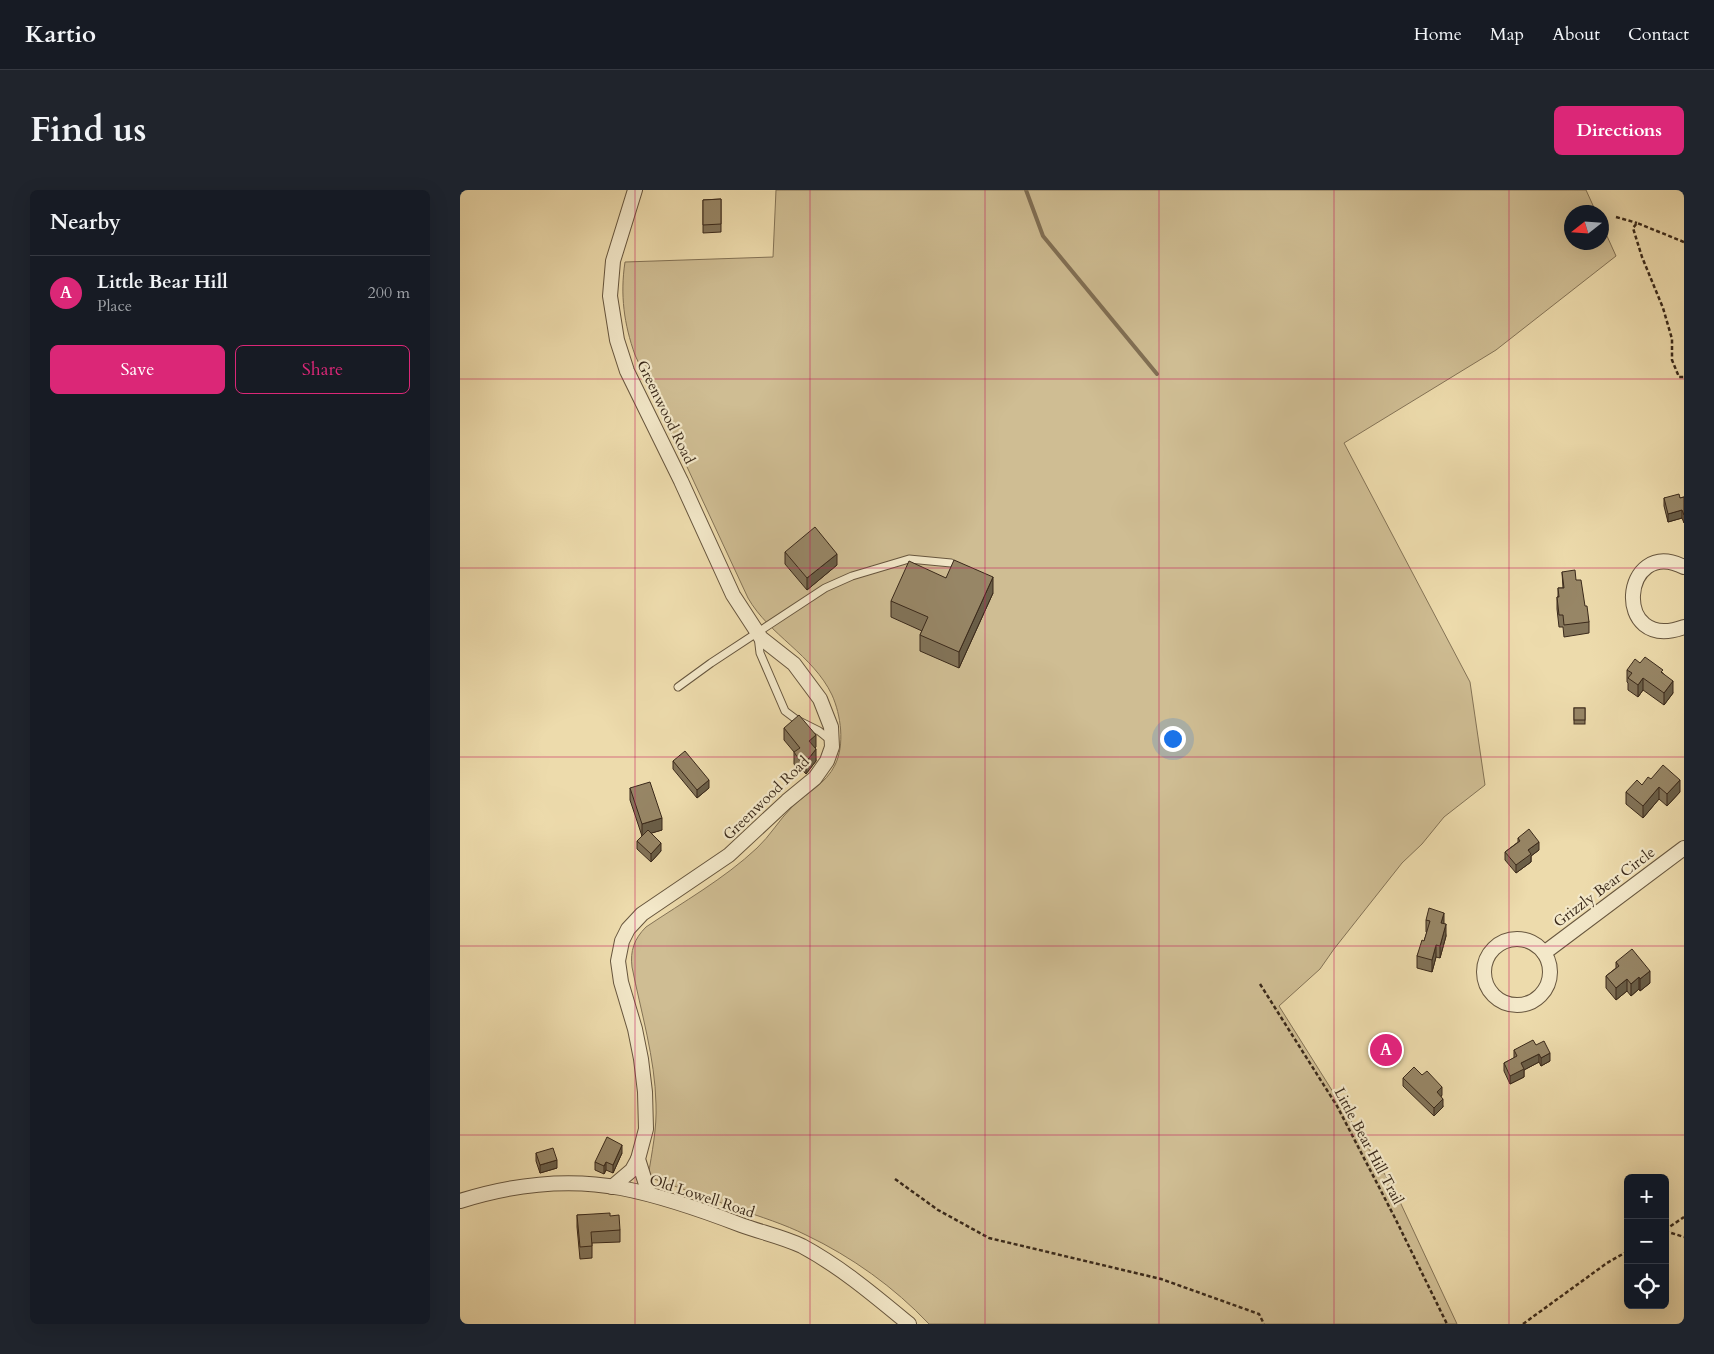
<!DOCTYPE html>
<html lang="en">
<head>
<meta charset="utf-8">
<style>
  body { margin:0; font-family:Cardo,serif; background:#20242c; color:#f1f3f6 }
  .controls { position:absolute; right:15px; bottom:15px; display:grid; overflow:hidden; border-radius:8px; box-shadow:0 5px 20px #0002 }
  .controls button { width:45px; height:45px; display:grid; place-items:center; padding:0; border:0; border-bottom:1px solid #363941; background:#171b24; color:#f1f3f6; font:25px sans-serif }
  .compass { position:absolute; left:1104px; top:15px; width:45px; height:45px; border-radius:50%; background:#171b24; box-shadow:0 5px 20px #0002; rotate:253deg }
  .you { position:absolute; left:712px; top:548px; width:18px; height:18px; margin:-12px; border:4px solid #fff; border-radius:50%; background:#1a73e8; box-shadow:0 0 0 8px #1a73e833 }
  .badge { display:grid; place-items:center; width:32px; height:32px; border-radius:50%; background:#db2777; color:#fff; font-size:16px; font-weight:700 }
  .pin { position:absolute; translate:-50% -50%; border:2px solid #fff; box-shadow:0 1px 5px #0006 }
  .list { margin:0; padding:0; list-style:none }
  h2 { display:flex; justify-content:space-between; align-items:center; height:65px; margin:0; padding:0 20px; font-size:21px }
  h2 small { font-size:16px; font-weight:400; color:#9ea1a6 }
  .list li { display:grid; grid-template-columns:32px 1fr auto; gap:15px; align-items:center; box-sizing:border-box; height:75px; padding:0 20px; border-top:1px solid #363941 }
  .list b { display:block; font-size:19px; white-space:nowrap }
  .list p { margin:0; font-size:16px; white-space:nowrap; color:#9ea1a6 }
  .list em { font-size:16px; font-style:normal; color:#9ea1a6 }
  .actions { display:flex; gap:10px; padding:15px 20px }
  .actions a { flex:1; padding:11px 0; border:1px solid #db2777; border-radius:8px; text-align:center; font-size:18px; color:#db2777 }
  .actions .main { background:#db2777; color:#fff }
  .icon { flex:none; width:28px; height:28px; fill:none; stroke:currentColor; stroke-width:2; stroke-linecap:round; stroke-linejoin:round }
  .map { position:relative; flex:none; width:1224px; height:1134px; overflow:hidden; border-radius:8px }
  header { display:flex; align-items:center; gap:30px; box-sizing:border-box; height:70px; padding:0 25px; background:#171b24; border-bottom:1px solid #363941 }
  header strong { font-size:24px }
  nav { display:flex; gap:28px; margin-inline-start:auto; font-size:18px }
  .intro { display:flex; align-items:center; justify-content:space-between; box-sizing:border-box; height:120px; padding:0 30px }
  h1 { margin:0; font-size:35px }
  .button { padding:12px 22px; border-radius:8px; background:#db2777; color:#fff; font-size:18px; font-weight:700 }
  main { display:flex; gap:30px; padding:0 30px }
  aside { flex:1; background:#171b24; border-radius:8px; box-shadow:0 5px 20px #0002 }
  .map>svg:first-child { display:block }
</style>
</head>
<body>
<header>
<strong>Kartio</strong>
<nav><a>Home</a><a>Map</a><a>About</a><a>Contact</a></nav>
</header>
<div class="intro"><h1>Find us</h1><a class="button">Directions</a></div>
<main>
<aside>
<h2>Nearby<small></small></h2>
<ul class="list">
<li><span class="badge">A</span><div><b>Little Bear Hill</b><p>Place</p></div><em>200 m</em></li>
</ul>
<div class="actions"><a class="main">Save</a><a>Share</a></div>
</aside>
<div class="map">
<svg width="1224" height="1134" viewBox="0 0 1224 1134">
  <rect width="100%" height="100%" fill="#eddbac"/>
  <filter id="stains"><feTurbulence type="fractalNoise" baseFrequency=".004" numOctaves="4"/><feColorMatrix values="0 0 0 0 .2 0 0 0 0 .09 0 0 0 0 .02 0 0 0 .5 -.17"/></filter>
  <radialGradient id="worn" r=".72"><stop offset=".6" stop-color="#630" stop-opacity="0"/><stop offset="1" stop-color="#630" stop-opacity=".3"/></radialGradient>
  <path fill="#cfbd93" stroke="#847356" d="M316,0H1126L1136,22H1112V52H1142V35L1156,66L1036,160L884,253L1010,492L1025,595L984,627L962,654L942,673L874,759L860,779L819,816L934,999L997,1134H469C434,1097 392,1067 346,1045C324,1034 301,1027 278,1019C248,1008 218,997 188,987C192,962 197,938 196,914C195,868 181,822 172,777C170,761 174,749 186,737C223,712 264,689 297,658C310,646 319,630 332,617C346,603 366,594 375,575C385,555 381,525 372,505C353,465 309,445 288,408L175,165C164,134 160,105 165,72L313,67Z"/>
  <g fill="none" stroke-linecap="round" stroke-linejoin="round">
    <path stroke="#816f54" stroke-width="4" d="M566,0L583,46L697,184"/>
    <defs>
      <g id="service">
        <path d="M298,446L300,463L325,521L337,530L359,541L370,550"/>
        <path d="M218,497L251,473L365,398L392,386L449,369L491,373"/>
      </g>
      <g id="minor">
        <path d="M175,0L153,71L150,106L157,150L167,181L221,291L273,405L301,448L334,474L360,509L371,537L372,557L367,571L355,588L327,611L269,665L182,724L168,739L162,751L158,771L161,792L175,839L181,869L185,902L186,939L178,969L189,1004"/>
        <path d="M1224,377C1161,345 1151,464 1224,437"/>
        <circle cx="1057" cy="782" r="33"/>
        <path d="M1084,763L1224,658"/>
        <path d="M152,997L172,980L178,969"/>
        <path d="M0,1011C51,995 108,988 161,998C202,1006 242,1020 281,1035C300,1042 323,1047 342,1056C381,1077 415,1106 449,1134"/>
      </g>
    </defs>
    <use href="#service" stroke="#67563e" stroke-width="9"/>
    <use href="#minor" stroke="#67563e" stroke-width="16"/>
    <g stroke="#3a291a" stroke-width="2.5" stroke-dasharray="4 2.5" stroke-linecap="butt">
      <path d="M1156,27L1177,33"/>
      <path d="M1224,52L1177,33L1173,38L1182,67L1203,118L1212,149V170L1219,187H1224"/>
      <path d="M800,794L877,916L935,1028L987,1134"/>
      <path d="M435,989L478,1020L529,1048L701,1089L799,1124L804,1134"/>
      <path d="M1205,1040L1224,1027"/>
      <path d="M1205,1041L1224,1047"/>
      <path d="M1063,1134L1147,1073L1168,1061"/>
    </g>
    <use href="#service" stroke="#f3e8c9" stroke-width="7"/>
    <use href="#minor" stroke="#f3e8c9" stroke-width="14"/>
  </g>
  <g fill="#827358" stroke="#3a291a">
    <path d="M261,9V42L243,43V10Z"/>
    <path d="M1224,307V333L1222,328L1208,332L1204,316V308H1220Z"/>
    <path d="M325,362L377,375L347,400L325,374Z"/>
    <path d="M1102,382L1116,390L1129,432V443L1104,447L1103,437H1099L1097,419V407H1098V398H1103Z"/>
    <path d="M486,388L533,403L499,478L460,461V445L462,441L431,427V411Z"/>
    <path d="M1180,473L1203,483L1213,503L1204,515L1183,500L1178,507L1168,500V493L1167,492V480Z"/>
    <rect x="1114" y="518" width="11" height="16"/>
    <path d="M324,538L356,557L355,558L356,571L346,584L343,581L340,583L334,574V562L324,550Z"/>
    <path d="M213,571L249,598L237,608L213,579Z"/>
    <path d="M1191,589L1220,602L1207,616L1199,609L1183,628L1166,614V602L1182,595Z"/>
    <path d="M170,598L202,640L191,643L201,661L191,672L177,659V651L182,646L170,610Z"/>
    <path d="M1058,648L1079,660L1071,666V672L1056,683L1045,670V662L1058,652Z"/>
    <path d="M966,730L984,734L986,746L980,768L976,767L972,782L957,778V766L964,751L967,742H966Z"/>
    <path d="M1156,772L1190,793L1180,801L1179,799L1171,806L1167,801L1156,810L1146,798V786L1156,778Z"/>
    <path d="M1076,855L1090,871L1081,876L1079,872L1064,880V887L1050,894L1044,881V873L1054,868V860Z"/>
    <path d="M943,888L982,905L981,907L983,917L974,926L943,896Z"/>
    <path d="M76,963L97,978L80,983L76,971Z"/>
    <path d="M162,963L153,983L146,980L144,984L135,980V972Z"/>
    <path d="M117,1025L150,1026L160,1040V1052L132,1053V1068L120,1069L117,1037Z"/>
  </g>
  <g fill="#6a5e47" stroke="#3a291a">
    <path d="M1222,320V328L1208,332V324Z"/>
    <path d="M377,364V375L347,400V388Z"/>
    <path d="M533,387V403L499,478V462Z"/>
    <path d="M1183,488V500L1178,507V495Z"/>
    <path d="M1213,491V503L1204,515V503Z"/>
    <path d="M356,545V557L349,563V551Z"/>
    <path d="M356,559V571L346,584V572Z"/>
    <path d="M343,569V581L340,583V571Z"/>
    <path d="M249,590V598L237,608V600Z"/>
    <path d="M1220,590V602L1207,616V604Z"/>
    <path d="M1199,597V609L1183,628V616Z"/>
    <path d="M202,628V640L182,646V634Z"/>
    <path d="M1079,652V660L1071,666V672L1056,683V675L1068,660Z"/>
    <path d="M201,653V661L191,672V664Z"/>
    <path d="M984,723V735L981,733Z"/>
    <path d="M986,734V746L980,768V756Z"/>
    <path d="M976,755V767L972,782V770Z"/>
    <path d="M1190,781V793L1180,801V789Z"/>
    <path d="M1179,787V799L1171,806V794Z"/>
    <path d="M1167,789V801L1156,810V798Z"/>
    <path d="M1090,863V871L1081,876V868Z"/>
    <path d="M1079,864V872L1064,880V887L1050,894V886L1061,873Z"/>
    <path d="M982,897V905L977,910V902Z"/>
    <path d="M983,909V917L974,926V918Z"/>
    <path d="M162,955V963L153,983V975Z"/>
    <path d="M97,970V978L80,983V975Z"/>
    <path d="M146,972V980L144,984V976Z"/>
  </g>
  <g fill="#978666" stroke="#3a291a">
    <path d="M261,9V34L243,35V10Z"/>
    <path d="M1219,304L1220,308L1224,307V325L1222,320L1208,324L1204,308Z"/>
    <path d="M355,337L377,364L347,388L325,362Z"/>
    <path d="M494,370L533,387L499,462L460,445L468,427L431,411L449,371L486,388Z"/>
    <path d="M1115,380L1116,390H1121L1125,416H1127L1129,432L1104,435L1103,425H1099L1097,407H1099L1098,398H1104L1102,382Z"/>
    <path d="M1185,467L1203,480L1201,482L1213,491L1204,503L1183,488L1178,495L1168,488L1172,483L1167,480L1175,469L1180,473Z"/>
    <rect x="1114" y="518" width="11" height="12"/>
    <path d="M339,525L356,545L349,551L356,559L346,572L343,569L340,571L334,562L340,558L324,538Z"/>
    <path d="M225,561L249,590L237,600L213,571Z"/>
    <path d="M1203,575L1220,590L1207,604L1199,597L1183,616L1166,602L1177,590L1182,595L1188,587L1191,589Z"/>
    <path d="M190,592L202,628L182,634L170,598Z"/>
    <path d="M1069,639L1079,652L1068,660L1071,664L1056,675L1045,662L1060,651L1058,648Z"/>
    <path d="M188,640L201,653L191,664L177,651Z"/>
    <path d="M969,718L984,723L981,733L986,734L980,756L976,755L972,770L957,766L962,750L964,751L970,731L966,730Z"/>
    <path d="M1172,759L1190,781L1180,789L1179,787L1171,794L1167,789L1156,798L1146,786L1159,776L1156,772Z"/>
    <path d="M1073,850L1076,855L1084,851L1090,863L1081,868L1079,864L1061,873L1064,879L1050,886L1044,873L1057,866L1054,860Z"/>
    <path d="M954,877L962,885L967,881L982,897L977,902L983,909L974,918L943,888Z"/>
    <path d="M147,947L162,955L153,975L146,972L144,976L135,972Z"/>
    <path d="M93,958L97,970L80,975L76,963Z"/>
    <path d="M150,1023V1026L159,1025L160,1040L131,1042L132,1056L120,1057L117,1025Z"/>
  </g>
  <path fill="none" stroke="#c2185b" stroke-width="1" stroke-opacity="0.55" d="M175,0V1134M350,0V1134M525,0V1134M699,0V1134M874,0V1134M1049,0V1134M0,189H1224M0,378H1224M0,567H1224M0,756H1224M0,945H1224"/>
  <g text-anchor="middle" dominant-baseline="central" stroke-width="4.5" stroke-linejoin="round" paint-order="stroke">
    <g font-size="15" fill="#3a291a" stroke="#f3e8c9">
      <text transform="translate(206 222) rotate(64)">Greenwood Road</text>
      <text transform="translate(306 608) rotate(-44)">Greenwood Road</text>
      <text transform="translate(1144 697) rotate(-37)">Grizzly Bear Circle</text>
      <text transform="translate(909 956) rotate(62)">Little Bear Hill Trail</text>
      <text transform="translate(242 1006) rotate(18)">Old Lowell Road</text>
    </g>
  </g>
  <rect width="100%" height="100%" filter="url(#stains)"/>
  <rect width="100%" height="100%" fill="url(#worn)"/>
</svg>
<div class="controls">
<button>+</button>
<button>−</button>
<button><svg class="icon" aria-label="locate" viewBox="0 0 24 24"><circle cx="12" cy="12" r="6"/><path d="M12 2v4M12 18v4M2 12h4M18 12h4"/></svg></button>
</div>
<svg class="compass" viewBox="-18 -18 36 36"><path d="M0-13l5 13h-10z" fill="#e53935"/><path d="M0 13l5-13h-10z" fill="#9ea1a6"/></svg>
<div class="you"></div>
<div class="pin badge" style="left:926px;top:860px">A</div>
</div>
</main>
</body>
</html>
